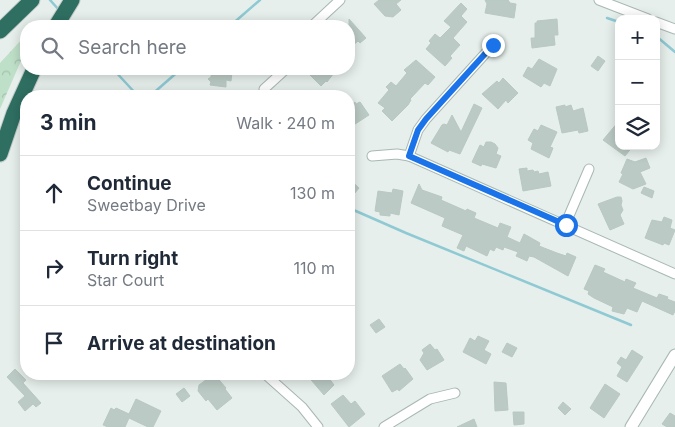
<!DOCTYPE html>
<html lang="en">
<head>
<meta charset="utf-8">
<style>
  body { margin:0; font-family:Inter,sans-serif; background:#f2f2f3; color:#1f2937 }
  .controls { position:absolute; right:15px; top:15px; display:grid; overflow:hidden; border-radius:10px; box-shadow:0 2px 12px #0003 }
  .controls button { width:45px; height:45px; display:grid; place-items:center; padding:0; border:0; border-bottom:1px solid #e0e1e3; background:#fff; color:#1f2937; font:25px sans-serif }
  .stop { position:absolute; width:15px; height:15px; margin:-11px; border:4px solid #1a73e8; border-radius:50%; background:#fff }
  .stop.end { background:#1a73e8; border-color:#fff; box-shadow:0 1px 5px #0008 }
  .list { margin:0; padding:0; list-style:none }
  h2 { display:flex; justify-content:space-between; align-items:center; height:65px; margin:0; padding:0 20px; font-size:21px }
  h2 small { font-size:16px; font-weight:400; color:#747a83 }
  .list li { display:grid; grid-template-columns:32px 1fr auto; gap:15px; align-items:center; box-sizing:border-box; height:75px; padding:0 20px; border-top:1px solid #e0e1e3 }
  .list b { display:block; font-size:19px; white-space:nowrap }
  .list p { margin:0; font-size:16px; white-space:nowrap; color:#747a83 }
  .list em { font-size:16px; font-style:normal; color:#747a83 }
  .icon { flex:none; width:28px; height:28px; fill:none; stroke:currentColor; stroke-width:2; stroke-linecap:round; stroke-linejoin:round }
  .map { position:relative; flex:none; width:675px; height:427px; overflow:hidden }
  .search { position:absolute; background:#fff; box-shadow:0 2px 12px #0003; left:20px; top:20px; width:335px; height:55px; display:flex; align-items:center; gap:12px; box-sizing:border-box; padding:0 18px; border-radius:20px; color:#747a83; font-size:19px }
  .panel { position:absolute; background:#fff; box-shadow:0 2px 12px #0003; left:20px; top:90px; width:335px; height:290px; border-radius:20px }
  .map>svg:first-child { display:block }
</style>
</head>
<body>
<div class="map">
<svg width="675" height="427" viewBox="0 0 675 427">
  <defs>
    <pattern id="forest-crowns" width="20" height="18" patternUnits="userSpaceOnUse" patternTransform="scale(1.25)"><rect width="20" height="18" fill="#bfe0c8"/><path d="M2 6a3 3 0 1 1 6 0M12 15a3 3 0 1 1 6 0" fill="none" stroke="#a4c1ad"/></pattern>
  </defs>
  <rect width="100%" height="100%" fill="#e6efeb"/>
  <path fill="url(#forest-crowns)" d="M23,38L26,41V53L20,63L0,109V63Z"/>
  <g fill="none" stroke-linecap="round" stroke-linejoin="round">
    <g stroke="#8ec9d4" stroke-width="2.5">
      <path d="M50,0L59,10"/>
      <path d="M607,18L619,22"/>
      <path d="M67,19L74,26"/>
      <path d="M230,26L260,0"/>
      <path d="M656,36L675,52"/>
      <path d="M113,69L138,96"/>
      <path d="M150,96L181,69"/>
      <path d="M349,208L406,233L631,325"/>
    </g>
  </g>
  <g fill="#bbcac4" stroke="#b8c9c2">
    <path d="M379,0H401L396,4L401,10L393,17L385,16L374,4Z"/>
    <path d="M485,0H508L510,3L516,4L514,18L485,13L487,4Z"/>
    <path d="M461,3L467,9L461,16L467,22L453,38L460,45L450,56L452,58L445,66L426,49L431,43L429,41L435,34L440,38L451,27L444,21Z"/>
    <path d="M349,19L366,38L360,43L358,41L352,46L349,41Z"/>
    <path d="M557,19L558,35H554L555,45L532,48L531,38H535V23H537V21Z"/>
    <path d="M598,56L605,61L598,71L591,66Z"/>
    <path d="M539,59L557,69L550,86L544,83L541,87L523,76L528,67L532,69Z"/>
    <path d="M416,60L435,77L428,85L425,83L410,99L411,100L408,105L392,121L382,111L385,108L378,103L389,90L386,87L391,82L396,86L407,73L404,70Z"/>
    <path d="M316,69H337L327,82L326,81L321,86L310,75Z"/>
    <path d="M212,70L232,72L231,81L226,80V87L210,85L211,82L208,79L211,77Z"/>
    <path d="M503,78L518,93L508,103L506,100L498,109L482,94L497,81L499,83Z"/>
    <path d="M355,102L356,104L360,102L369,115L349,128V106Z"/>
    <path d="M474,104L482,108L460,154L449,150L448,152L431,143L442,125L444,124L447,125L452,115L461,132Z"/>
    <path d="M565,105V107L571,105L573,111L583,108L588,131L579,133L578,130L562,133L556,107Z"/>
    <path d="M619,121V146H633L625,156L603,140Z"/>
    <path d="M541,125L557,132L550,147L553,148L549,158L531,149L533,143L528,140L534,129L538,131Z"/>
    <path d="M486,142H491L495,144L498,148L496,154L501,156L496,168L482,164L481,166L472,162L480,145L484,147Z"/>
    <path d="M646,158L650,168L640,172L646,184L633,189L619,182L623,174L621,173L627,159L635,162Z"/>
    <path d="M527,168V171L533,170L534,172L538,171L539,174L548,172L551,186L523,191L519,169Z"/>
    <path d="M349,179L359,188L349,200Z"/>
    <path d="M419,184L422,190L442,197L441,200L466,211L467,209L476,213L474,218L498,228L500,223L511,227L507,237L520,243L524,234L540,243L539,246L557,253L566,256L567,253L576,257L568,276L534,257L529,256L527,261L516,256L518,252L504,247L503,250L496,247L494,251L490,249L487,256L466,246L464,251L457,248L463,235L442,226L445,218L411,203Z"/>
    <path d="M644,187L654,191L652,198L641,193Z"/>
    <path d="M393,189L403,191L399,215L390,213V216L380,215V212L375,211L378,191L392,193Z"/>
    <path d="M617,197H621L622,201L621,205L623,210L620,215L624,224L610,230L598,204Z"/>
    <path d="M664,217L672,220L670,228L675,230L669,245L664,243L663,245L645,238L652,220L662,222Z"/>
    <path d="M595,265L605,269L603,272L625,282L626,279L636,283L633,288L657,298L659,294L668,297L667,299L675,302V311L673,315L642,301L637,312L627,308L624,314L612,311L613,307L594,298L588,294L589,291L584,289Z"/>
    <path d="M379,319L385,327L376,333L370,325Z"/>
    <path d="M478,336L489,341L484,350L491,354L486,364L463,352L470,338L475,341Z"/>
    <path d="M507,343L517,348L512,357L502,352Z"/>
    <path d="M430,344L435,350L437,349L444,360L427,370L420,360L424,353L422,350Z"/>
    <path d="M632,350L643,357L627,382L617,376L622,367L617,363L621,357L626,360Z"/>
    <path d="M400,364L404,369L405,368L413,379L399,391L398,389L392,392L382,376Z"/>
    <path d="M15,369L26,380L23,383L41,403L36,407L33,404L25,411L18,402L25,396L7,377Z"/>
    <path d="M214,374L226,388L225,389L232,398L217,410L208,399L206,401L198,391L199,385Z"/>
    <path d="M306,374H332L328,377L334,385L324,395Z"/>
    <path d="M494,382L506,383L508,410L495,411Z"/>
    <path d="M605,384L620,394L604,418L590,408Z"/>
    <path d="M184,388L190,396L182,402L176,394Z"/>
    <path d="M343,395L351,404L355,401L365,414L349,427L331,404Z"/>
    <path d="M136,399L161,411L153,427H148L129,418L125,427H108L103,425L111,408L114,410L116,408L129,414Z"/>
    <path d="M563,402L571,409L565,415L558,408Z"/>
    <path d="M513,412H524V424L514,425Z"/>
    <path d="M670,413L675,416V427H667L662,424Z"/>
    <path d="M474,419L477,427H457Z"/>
  </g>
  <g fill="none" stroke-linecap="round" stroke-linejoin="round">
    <defs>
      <g id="minor">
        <path d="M599,0L648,19"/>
        <path d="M656,22L675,29"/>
        <path d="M312,26L340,0"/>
        <path d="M264,89L286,69"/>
        <path d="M372,156L397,154L409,156L675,274"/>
        <path d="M409,156L418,130L426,119L493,45"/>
        <path d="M565,225L589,169"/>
        <path d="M265,374L302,407L318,427"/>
        <path d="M384,427L430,399L455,393"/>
      </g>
      <path id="tertiary" d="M631,427L675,355"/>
      <g id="motorway">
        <path d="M56,26L72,0"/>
        <path d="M0,31L32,0"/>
        <path d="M0,154L14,113L34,69"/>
      </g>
    </defs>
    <use href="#minor" stroke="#a8b8b2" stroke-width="11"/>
    <use href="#tertiary" stroke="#a8b8b2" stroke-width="13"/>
    <use href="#motorway" stroke="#c2cac8" stroke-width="17"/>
    <use href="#minor" stroke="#fff" stroke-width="9"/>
    <use href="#tertiary" stroke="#fff" stroke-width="11"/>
    <use href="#motorway" stroke="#2f6f62" stroke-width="15"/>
  </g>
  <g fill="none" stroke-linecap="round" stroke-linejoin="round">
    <path stroke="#1a73e8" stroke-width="6" d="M493,45L426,119L418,130L409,156L566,225"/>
  </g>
</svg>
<div class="controls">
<button>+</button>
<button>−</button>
<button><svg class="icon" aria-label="layers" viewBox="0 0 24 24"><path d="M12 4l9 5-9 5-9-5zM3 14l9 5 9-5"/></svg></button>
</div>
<div class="stop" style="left:566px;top:225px"></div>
<div class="stop end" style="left:493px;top:45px"></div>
<div class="search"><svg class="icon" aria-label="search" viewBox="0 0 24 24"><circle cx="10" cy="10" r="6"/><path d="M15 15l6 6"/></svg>Search here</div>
<section class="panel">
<h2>3 min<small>Walk · 240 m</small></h2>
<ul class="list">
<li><svg class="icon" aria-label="ahead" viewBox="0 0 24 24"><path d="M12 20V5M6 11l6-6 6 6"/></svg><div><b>Continue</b><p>Sweetbay Drive</p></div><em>130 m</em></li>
<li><svg class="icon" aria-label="right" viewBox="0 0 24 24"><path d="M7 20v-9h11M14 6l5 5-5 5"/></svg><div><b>Turn right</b><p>Star Court</p></div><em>110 m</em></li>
<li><svg class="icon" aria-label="arrive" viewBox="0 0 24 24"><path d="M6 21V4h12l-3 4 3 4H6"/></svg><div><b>Arrive at destination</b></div></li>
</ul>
</section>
</div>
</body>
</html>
